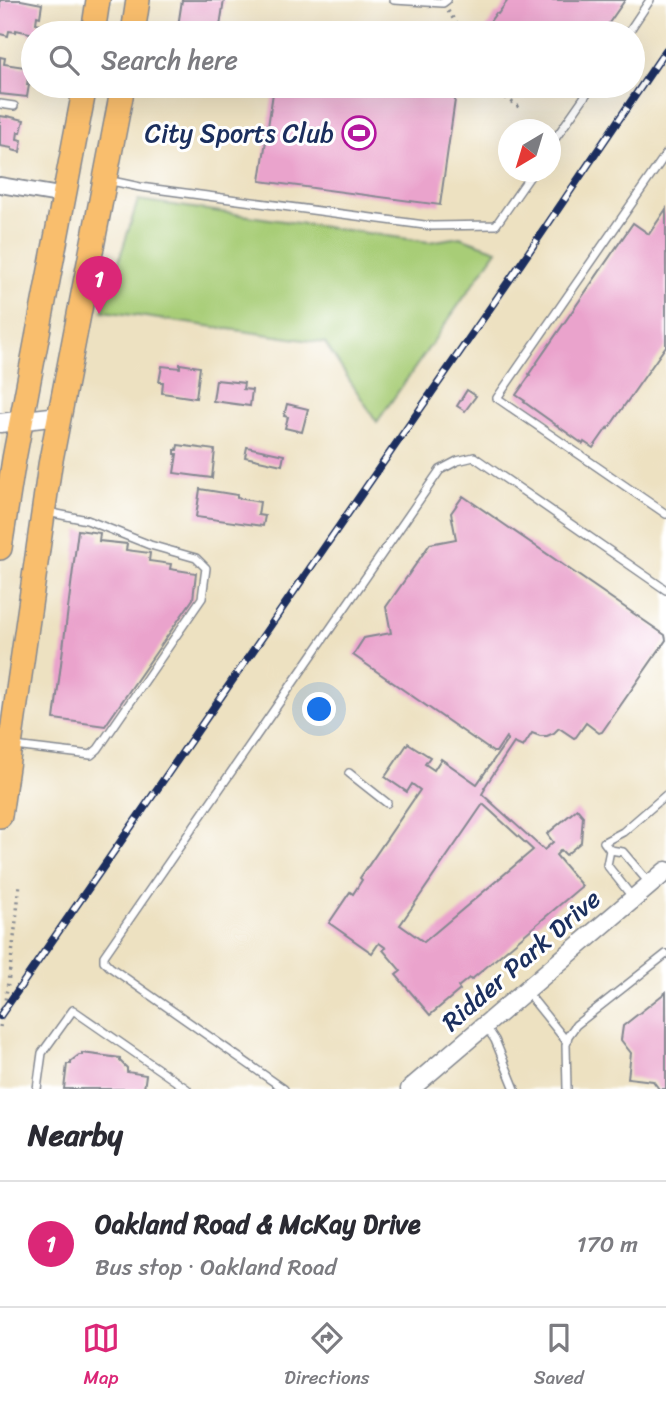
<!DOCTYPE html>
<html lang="en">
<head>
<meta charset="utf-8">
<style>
  body { margin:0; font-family:Sriracha,sans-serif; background:#f7f7f7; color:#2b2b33 }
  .compass { position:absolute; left:498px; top:119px; width:63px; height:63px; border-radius:50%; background:#fff; box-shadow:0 7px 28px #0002; rotate:218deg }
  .you { position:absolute; left:320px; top:710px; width:24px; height:24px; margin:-18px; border:5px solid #fff; border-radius:50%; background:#1a73e8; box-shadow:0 0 0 10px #1a73e833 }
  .badge { display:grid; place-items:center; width:46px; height:46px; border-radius:50%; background:#db2777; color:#fff; font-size:23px; font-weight:700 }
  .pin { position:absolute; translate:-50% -58px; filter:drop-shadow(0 2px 4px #0008) }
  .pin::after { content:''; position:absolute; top:37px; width:24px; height:21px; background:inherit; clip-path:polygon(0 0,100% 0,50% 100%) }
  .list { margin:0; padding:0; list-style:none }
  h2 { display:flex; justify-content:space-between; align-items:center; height:91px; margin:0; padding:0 28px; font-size:30px }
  h2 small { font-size:23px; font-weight:400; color:#7c7c81 }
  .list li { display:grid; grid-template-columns:46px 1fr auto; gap:21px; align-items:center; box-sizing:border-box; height:126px; padding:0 28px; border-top:2px solid #e1e1e2 }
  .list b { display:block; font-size:26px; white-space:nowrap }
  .list p { margin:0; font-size:23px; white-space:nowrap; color:#7c7c81 }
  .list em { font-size:23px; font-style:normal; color:#7c7c81 }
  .icon { flex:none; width:38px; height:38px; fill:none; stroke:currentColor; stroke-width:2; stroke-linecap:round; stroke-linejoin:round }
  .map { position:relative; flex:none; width:666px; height:1089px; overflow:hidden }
  .search { position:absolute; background:#fff; box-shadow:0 7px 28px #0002; left:21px; right:21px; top:21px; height:77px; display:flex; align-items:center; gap:18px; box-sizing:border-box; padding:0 24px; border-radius:38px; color:#7c7c81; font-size:26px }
  .sheet { height:217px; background:#fff }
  nav { display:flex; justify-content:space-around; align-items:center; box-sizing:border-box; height:98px; border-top:2px solid #e1e1e2; background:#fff; font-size:19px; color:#7c7c81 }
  nav a { display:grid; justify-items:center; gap:4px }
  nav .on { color:#db2777 }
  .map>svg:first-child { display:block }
</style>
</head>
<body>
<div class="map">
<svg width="666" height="1089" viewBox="0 0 666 1089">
  <rect width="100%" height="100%" fill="#fff"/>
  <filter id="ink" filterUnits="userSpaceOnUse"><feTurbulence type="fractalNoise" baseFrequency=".0143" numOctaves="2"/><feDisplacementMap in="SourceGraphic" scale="14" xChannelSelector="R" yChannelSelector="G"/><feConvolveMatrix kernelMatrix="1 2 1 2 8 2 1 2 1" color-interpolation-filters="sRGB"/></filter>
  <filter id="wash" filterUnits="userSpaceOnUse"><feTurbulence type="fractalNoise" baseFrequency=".00686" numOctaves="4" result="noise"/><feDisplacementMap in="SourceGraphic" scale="28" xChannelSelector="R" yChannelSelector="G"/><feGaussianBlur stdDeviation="1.57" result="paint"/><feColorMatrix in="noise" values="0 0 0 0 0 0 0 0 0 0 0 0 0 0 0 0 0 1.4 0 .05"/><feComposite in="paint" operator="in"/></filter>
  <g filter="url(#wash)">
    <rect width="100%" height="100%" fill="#ede1c1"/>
    <path fill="#a8cd77" stroke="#627e6a" stroke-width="2" d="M138,200L429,242L460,237L497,250L377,422L325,343L103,311Z"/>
    <g id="blocks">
      <g fill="#eaa3cc" fill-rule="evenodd">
        <path d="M0,0H21L42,4L40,17L37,16L36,23L41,24L40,33H33V36L30,35V33L16,30V32L9,31L8,36L0,34Z"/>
        <path d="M182,0H224L219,33H177Z"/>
        <path d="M508,0H625L602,33H482L496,13L498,14Z"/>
        <path d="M372,22L389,28L397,33H281L283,23L346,32L358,25Z"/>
        <path d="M0,57L5,58L4,64L24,67L25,65L33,66V78L28,77L27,85H29L27,97L0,94Z"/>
        <path d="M274,86H457L440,205L260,181Z"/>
        <path d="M0,116L7,117V116L24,120L21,132H18L17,139L22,140L20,152L12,150V148L0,146Z"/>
        <path d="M666,209V346L608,429L607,428L593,448L584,442L583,444L524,402L525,401L516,395L530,375L529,374L633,223L649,234Z"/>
        <path d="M180,364L200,367L196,398L162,393L163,382H159L162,366L180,368Z"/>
        <path d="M216,380L244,383L243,389L252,390L250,406L213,401Z"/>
        <path d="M467,390L476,396L465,411L457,406Z"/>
        <path d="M287,404L308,409L302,432L285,428L288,417L284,416Z"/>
        <path d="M178,445L215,450L212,478L174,473L177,454H175V450H177Z"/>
        <path d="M247,447L284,455L282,465L245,457Z"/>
        <path d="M200,489L237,495V498L260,502L258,515L265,516L263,526L196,517Z"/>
        <path d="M463,496L665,635L666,640L602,732L599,733L586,723L576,737L574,738L559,728L554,733L547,736H540L532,733L523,747L514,743L484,788L485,789L482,794L544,850L553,842L547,834L577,809L583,816L581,842L566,855L561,850L556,855L582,886L471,980L469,978L458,987L460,990L430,1015L396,975L401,971L383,950L386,948L379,943L372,953L329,923L350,892L353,894L362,880L360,878L420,790L412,784L407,792L385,777L408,743L430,757L425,764L434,770L441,759L477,784L508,739L506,737L496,752H493L353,655L364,638L391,633L386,607L430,544L456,539L451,513ZM483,804L533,850L424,942L400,925Z"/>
        <path d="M78,530L100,533L99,541L127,544L126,550L150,553L149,561L171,564L170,569L196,573L193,599L105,726L54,719Z"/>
        <path d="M666,992V1089H659L653,1081L628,1078L631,1053L621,1040L623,1026Z"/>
        <path d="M82,1053L120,1058V1061L127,1068V1072L146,1075L144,1089H64L67,1064H71V1061L79,1055H82Z"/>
      </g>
    </g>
  </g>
  <g filter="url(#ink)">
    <use href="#blocks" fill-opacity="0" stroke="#848890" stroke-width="2"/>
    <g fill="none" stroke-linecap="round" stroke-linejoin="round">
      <defs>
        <g id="service">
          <path d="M394,0L443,3L447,0"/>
          <path d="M628,33L650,0"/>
          <path d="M0,104L14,106"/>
          <path d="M550,146L592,86"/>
          <path d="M666,154L497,398L666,514"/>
          <path d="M107,180L140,187L432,226L496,225L533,172"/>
          <path d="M14,746L91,755L98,749L202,598L206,568L196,558L150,545L87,520L47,512"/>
          <path d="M349,773L387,803"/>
          <path d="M610,850L607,865L633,898"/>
          <path d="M650,884L623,852L610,850L604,842L623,832L666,795"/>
          <path d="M526,991L567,1042"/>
          <path d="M485,1025L495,1040L515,1089"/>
          <path d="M37,1089L42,1053L73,1010L187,1089"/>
          <path d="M284,1089L110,967L104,961V956L440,470L457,461L474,457L666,590"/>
          <path d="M567,1089L566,1045L568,1036L576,1025L666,954"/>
        </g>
        <path id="minor" d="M0,185L65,196"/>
        <g id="tertiary">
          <path d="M0,423L59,416"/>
          <path d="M410,1089L666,871"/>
        </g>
        <g id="primary">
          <path d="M93,33L98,0"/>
          <path d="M133,33L138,0"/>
          <path d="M0,548L14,459L85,86"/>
          <path d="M0,816L50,465L123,86"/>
        </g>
      </defs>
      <use href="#service" stroke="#848890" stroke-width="10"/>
      <use href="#minor" stroke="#848890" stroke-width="18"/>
      <use href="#tertiary" stroke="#848890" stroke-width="21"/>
      <use href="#primary" stroke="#848890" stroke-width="26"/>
      <g stroke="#848890" stroke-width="3.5" stroke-dasharray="2 5" stroke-linecap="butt">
        <path d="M448,11L463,33"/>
        <path d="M488,86L522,109"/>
        <path d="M0,1027C10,979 15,931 20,882"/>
      </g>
      <use href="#service" stroke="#fff" stroke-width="7"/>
      <use href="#minor" stroke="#fff" stroke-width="14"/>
      <use href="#tertiary" stroke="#fff" stroke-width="18"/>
      <use href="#primary" stroke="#f9be6d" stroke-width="23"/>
      <defs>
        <path id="rail" d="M0,1016L522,262L666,50"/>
      </defs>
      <use href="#rail" stroke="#1b2f5e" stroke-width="8"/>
      <use href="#rail" stroke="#fff" stroke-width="5" stroke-dasharray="16" stroke-linecap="butt"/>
    </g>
  </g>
  <defs>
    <symbol id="stadium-ring" viewBox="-11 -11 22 22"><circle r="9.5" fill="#fff" stroke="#b5179e" stroke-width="1.5"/><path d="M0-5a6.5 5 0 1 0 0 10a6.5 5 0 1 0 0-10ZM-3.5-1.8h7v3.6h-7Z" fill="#b5179e"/></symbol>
  </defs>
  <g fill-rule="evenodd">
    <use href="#stadium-ring" x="340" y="114" width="38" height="38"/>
  </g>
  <g text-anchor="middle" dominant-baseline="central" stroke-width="6" stroke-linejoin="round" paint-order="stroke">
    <g font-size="26" fill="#1b2f5e" stroke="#fff" text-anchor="end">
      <text x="334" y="133">City Sports Club</text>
    </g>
    <g font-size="26" fill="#1b2f5e" stroke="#fff">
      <text transform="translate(521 960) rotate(-41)">Ridder Park Drive</text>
    </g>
  </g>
</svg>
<svg class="compass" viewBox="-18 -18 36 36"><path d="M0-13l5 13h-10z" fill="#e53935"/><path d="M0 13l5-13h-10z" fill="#7c7c81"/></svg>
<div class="you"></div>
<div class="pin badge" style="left:99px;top:314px">1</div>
<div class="search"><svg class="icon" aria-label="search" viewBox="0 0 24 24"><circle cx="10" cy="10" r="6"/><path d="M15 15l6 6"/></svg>Search here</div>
</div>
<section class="sheet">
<h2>Nearby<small></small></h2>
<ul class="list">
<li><span class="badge">1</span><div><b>Oakland Road &amp; McKay Drive</b><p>Bus stop · Oakland Road</p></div><em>170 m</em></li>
</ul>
</section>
<nav>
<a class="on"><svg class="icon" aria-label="map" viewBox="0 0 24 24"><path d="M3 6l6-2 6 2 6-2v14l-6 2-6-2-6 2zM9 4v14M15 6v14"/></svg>Map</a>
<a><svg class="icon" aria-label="directions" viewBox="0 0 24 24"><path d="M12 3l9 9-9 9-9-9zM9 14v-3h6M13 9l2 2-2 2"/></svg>Directions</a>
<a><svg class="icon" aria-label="saved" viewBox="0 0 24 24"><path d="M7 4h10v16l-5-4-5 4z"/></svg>Saved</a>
</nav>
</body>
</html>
